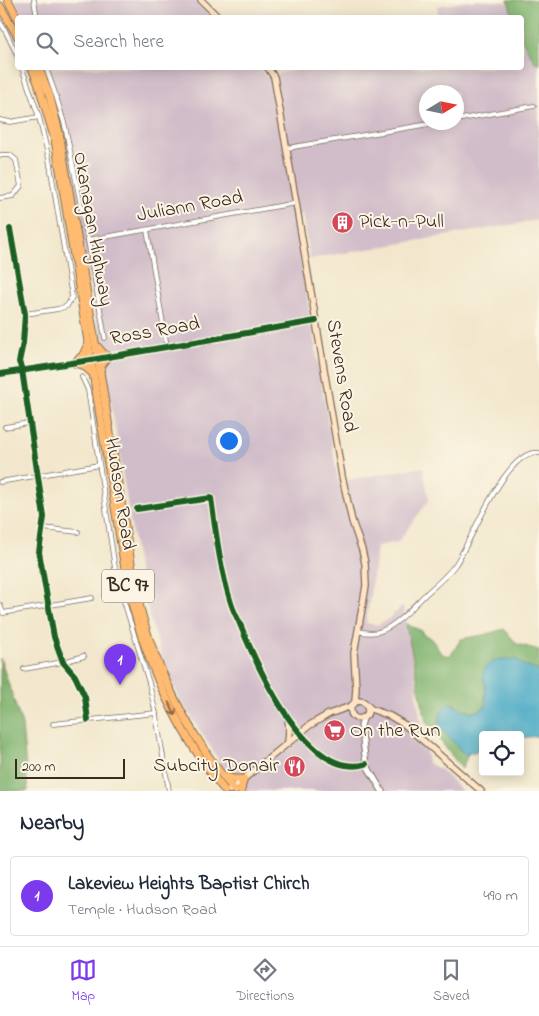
<!DOCTYPE html>
<html lang="en">
<head>
<meta charset="utf-8">
<style>
  body { margin:0; font-family:"Indie Flower",sans-serif; background:#f6f6f7; color:#1f2937 }
  .controls { position:absolute; right:15px; bottom:15px; display:grid; overflow:hidden; border-radius:5px; box-shadow:0 2px 12px #0003 }
  .controls button { width:45px; height:45px; display:grid; place-items:center; padding:0; border:0; border-bottom:1px solid #e0e1e3; background:#fff; color:#1f2937; font:25px sans-serif }
  .compass { position:absolute; left:419px; top:85px; width:45px; height:45px; border-radius:50%; background:#fff; box-shadow:0 2px 12px #0003; rotate:80deg }
  .scale { position:absolute; left:15px; bottom:12px; width:110px; box-sizing:border-box; padding-left:5px; border:2px solid #3b2a1e; border-top:0; font-size:14px; line-height:18px; white-space:nowrap; color:#3b2a1e; -webkit-text-stroke:4px #fcf5e5; paint-order:stroke }
  .you { position:absolute; left:228px; top:440px; width:18px; height:18px; margin:-12px; border:4px solid #fff; border-radius:50%; background:#1a73e8; box-shadow:0 0 0 8px #1a73e833 }
  .badge { display:grid; place-items:center; width:32px; height:32px; border-radius:50%; background:#7c3aed; color:#fff; font-size:16px; font-weight:700 }
  .pin { position:absolute; translate:-50% -41px; filter:drop-shadow(0 1px 2px #0008) }
  .pin::after { content:''; position:absolute; top:26px; width:18px; height:15px; background:inherit; clip-path:polygon(0 0,100% 0,50% 100%) }
  .list { margin:0; padding:0; list-style:none }
  h2 { display:flex; justify-content:space-between; align-items:center; height:65px; margin:0; padding:0 20px; font-size:21px }
  h2 small { font-size:16px; font-weight:400; color:#747a83 }
  .list li { display:grid; grid-template-columns:32px 1fr auto; gap:15px; align-items:center; box-sizing:border-box; height:80px; margin:0 10px 10px; padding:0 10px; border:1px solid #e0e1e3; border-radius:5px }
  .list b { display:block; font-size:19px; white-space:nowrap }
  .list p { margin:0; font-size:16px; white-space:nowrap; color:#747a83 }
  .list em { font-size:16px; font-style:normal; color:#747a83 }
  .icon { flex:none; width:28px; height:28px; fill:none; stroke:currentColor; stroke-width:2; stroke-linecap:round; stroke-linejoin:round }
  .map { position:relative; flex:none; width:539px; height:791px; overflow:hidden }
  .search { position:absolute; background:#fff; box-shadow:0 2px 12px #0003; left:15px; right:15px; top:15px; height:55px; display:flex; align-items:center; gap:12px; box-sizing:border-box; padding:0 18px; border-radius:5px; color:#747a83; font-size:19px }
  .sheet { height:155px; background:#fff }
  nav { display:flex; justify-content:space-around; align-items:center; box-sizing:border-box; height:70px; border-top:1px solid #e0e1e3; background:#fff; font-size:14px; color:#747a83 }
  nav a { display:grid; justify-items:center; gap:2px }
  nav .on { color:#7c3aed }
  .map>svg:first-child { display:block }
</style>
</head>
<body>
<div class="map">
<svg width="539" height="791" viewBox="0 0 539 791">
  <rect width="100%" height="100%" fill="#fcf5e5"/>
  <filter id="ink" filterUnits="userSpaceOnUse"><feTurbulence type="fractalNoise" baseFrequency=".02" numOctaves="2"/><feDisplacementMap in="SourceGraphic" scale="10" xChannelSelector="R" yChannelSelector="G"/><feConvolveMatrix kernelMatrix="1 2 1 2 8 2 1 2 1" color-interpolation-filters="sRGB"/></filter>
  <filter id="wash" filterUnits="userSpaceOnUse"><feTurbulence type="fractalNoise" baseFrequency=".0096" numOctaves="4" result="noise"/><feDisplacementMap in="SourceGraphic" scale="20" xChannelSelector="R" yChannelSelector="G"/><feGaussianBlur stdDeviation="1.12" result="paint"/><feColorMatrix in="noise" values="0 0 0 0 0 0 0 0 0 0 0 0 0 0 0 0 0 1.4 0 .05"/><feComposite in="paint" operator="in"/></filter>
  <g filter="url(#wash)">
    <rect width="100%" height="100%" fill="#f2e7cc"/>
    <g fill="#d1bdc9" fill-rule="evenodd">
      <path d="M15,0H194L211,17H23Z"/>
      <path d="M477,0L505,2L510,6L513,17H439L437,6Z"/>
      <path d="M522,40L535,62L539,66V220L310,259L302,214L293,216L338,480H347L423,467L429,500L398,542L377,546L366,623L377,625L388,619L403,606L418,692L416,693L428,763L440,769L462,791H244L222,765L179,698L162,657L149,615L140,580L108,384L62,127L44,68H260L266,76L309,68H522ZM426,92H456V122H426Z"/>
    </g>
    <g fill="#7fb36e" stroke="#5d6e46">
      <path d="M508,0H539V64L535,62L522,40V18L513,17Z"/>
      <path d="M406,624L422,631V634C425,635 427,636 430,638C437,644 439,658 451,655L461,639L483,635L504,629L517,644L539,650V671L525,666L516,659L486,684L485,696L486,706C475,716 464,711 453,703L439,726L464,754H468L462,769L426,722Z"/>
      <path d="M0,658L22,725L28,791H0Z"/>
    </g>
    <path fill="#45a8c4" stroke="#406971" d="M501,659H516L525,666L539,671V736L520,738V735H483V749L468,754H464L439,726C440,716 440,709 449,703C455,704 457,708 463,710C471,714 480,712 486,706C485,699 486,691 485,685C485,683 483,680 483,678C482,665 491,662 501,659Z"/>
  </g>
  <g filter="url(#ink)">
    <g fill="none" stroke-linecap="round" stroke-linejoin="round">
      <defs>
        <g id="minor">
          <path d="M34,0L37,18"/>
          <path d="M0,22L5,30L18,57"/>
          <path d="M22,68L39,117L49,159L72,297L67,306L58,309L25,314"/>
          <path d="M46,68L56,96L65,126L88,240L105,338"/>
          <path d="M0,120L10,122L39,117"/>
          <path d="M456,120L534,106"/>
          <path d="M287,148L441,122"/>
          <path d="M0,155H10L16,160L21,186L13,196L0,198"/>
          <path d="M10,229L25,314L23,343L19,362L22,370L44,517L39,552L54,637L63,662L75,676L85,697L88,720"/>
          <path d="M147,230L167,347"/>
          <path d="M88,240L296,203"/>
          <path d="M82,377L88,390L116,575L149,683L155,710L169,791"/>
          <path d="M5,427L29,423"/>
          <path d="M0,482L99,465"/>
          <path d="M137,509L211,498C216,533 220,569 231,603C233,610 237,617 240,624C257,666 288,732 326,757C338,765 353,768 366,764"/>
          <path d="M43,528L78,532"/>
          <path d="M0,605L3,613L92,598"/>
          <path d="M358,631C366,633 374,634 381,631C399,624 414,605 428,592C437,584 448,575 455,565C471,543 506,447 539,453"/>
          <path d="M24,669L63,662L84,656"/>
          <path d="M53,724L156,713"/>
        </g>
        <g id="tertiary">
          <path d="M107,357L316,321"/>
          <path d="M0,374L93,360"/>
          <path d="M363,719L361,726L366,764L382,791"/>
        </g>
        <g id="secondary">
          <path d="M201,0L219,18"/>
          <path d="M268,68L274,77L296,203L342,476L352,521L362,550L365,563L366,586L354,653L356,689L355,702"/>
          <path d="M351,706C349,717 358,723 367,715L368,711L367,706"/>
          <path d="M288,717L289,730L288,743"/>
          <path d="M230,790L310,725L329,714L351,706L354,703L358,701L364,702L371,709L390,716L405,725L481,791"/>
        </g>
        <g id="trunk">
          <path d="M8,0L18,19"/>
          <path d="M0,6L18,37"/>
          <path d="M32,68L38,83L55,140L128,587C145,661 177,732 225,791"/>
          <path d="M39,68L49,94L59,132L98,359L133,576C139,607 147,638 160,667C178,710 205,756 235,791"/>
          <path d="M98,347L102,352L108,357L102,365L100,371"/>
          <path d="M74,363L83,355L88,344"/>
          <path d="M74,363L83,365L93,374"/>
          <path d="M224,776L234,779H244L242,785L241,791"/>
        </g>
      </defs>
      <use href="#minor" stroke="#7b6c5b" stroke-width="5.5"/>
      <use href="#tertiary" stroke="#7b6c5b" stroke-width="7"/>
      <use href="#secondary" stroke="#7b6c5b" stroke-width="8"/>
      <use href="#trunk" stroke="#7b6c5b" stroke-width="9"/>
      <use href="#minor" stroke="#fff" stroke-width="4"/>
      <use href="#tertiary" stroke="#fff" stroke-width="5"/>
      <use href="#secondary" stroke="#ffe4c6" stroke-width="5.5"/>
      <use href="#trunk" stroke="#ffbb71" stroke-width="7"/>
      <defs>
        <g id="cycleway">
          <path d="M10,229L25,314L23,343L19,362L22,370L44,517L39,552L54,637L63,662L75,676L85,697L88,720"/>
          <path d="M0,374L91,360L316,321"/>
          <path d="M137,509L211,498C216,533 220,569 231,603C233,610 237,617 240,624C257,666 288,732 326,757C338,765 353,768 366,764"/>
        </g>
      </defs>
      <use href="#cycleway" stroke="#fcf5e5" stroke-width="9"/>
      <use href="#cycleway" stroke="#1b5e20" stroke-width="6"/>
    </g>
    <defs><path id="oneway-shaft" d="M-6 0H5M1.5-3L5.5 0L1.5 3" fill="none" stroke-width="1.6" stroke-linecap="round" stroke-linejoin="round" transform="scale(1.25)"/></defs>
    <use stroke="#936b43" href="#oneway-shaft" transform="translate(172 709) rotate(63)"/>
  </g>
  <defs>
    <symbol id="building-disc" viewBox="-11 -11 22 22"><circle r="9.5" fill="#d1495b" stroke="#fcf5e5"/><path d="M-4-6H4V6H1V3H-1V6H-4ZM-2.5-4.3h1.7v1.8h-1.7ZM.8-4.3h1.7v1.8H.8ZM-2.5-1h1.7V.8h-1.7ZM.8-1h1.7V.8H.8Z" fill="#fff"/></symbol>
    <symbol id="supermarket-disc" viewBox="-11 -11 22 22"><circle r="9.5" fill="#d1495b" stroke="#fcf5e5"/><path d="M-6-5.5h2.5l.6 2H6L4.5 2H-2.5L-4.4-4H-6ZM-1.5 3.2a1.3 1.3 0 1 0 .1 0ZM3 3.2a1.3 1.3 0 1 0 .1 0Z" fill="#fff"/></symbol>
    <symbol id="restaurant-disc" viewBox="-11 -11 22 22"><circle r="9.5" fill="#d1495b" stroke="#fcf5e5"/><path d="M-5-6h1v4h1v-4h1v4h1v-4h1v5L-1.5 .5V6h-2V.5L-5-1ZM5-6V6H3V1.5H1.5Q1.5-4 5-6Z" fill="#fff"/></symbol>
  </defs>
  <g fill-rule="evenodd">
    <use href="#building-disc" x="330" y="210" width="25" height="25"/>
    <use href="#supermarket-disc" x="322" y="718" width="25" height="25"/>
    <use href="#restaurant-disc" x="282" y="754" width="25" height="25"/>
  </g>
  <g text-anchor="middle" dominant-baseline="central" stroke-width="4" stroke-linejoin="round" paint-order="stroke">
    <rect fill="#fcf5e5" stroke="#75675a" stroke-width="1" x="102" y="569.5" width="52" height="33" rx="4"/>
    <g font-size="19" font-weight="bold" fill="#3b2a1e">
      <text x="128" y="586">BC 97</text>
    </g>
    <g font-size="20" fill="#3b2a1e" stroke="#fcf5e5">
      <text transform="translate(190 207) rotate(-10)">Juliann Road</text>
      <text transform="translate(92 229) rotate(80)">Okanagan Highway</text>
      <text transform="translate(155 332) rotate(-10)">Ross Road</text>
      <text transform="translate(341 376) rotate(81)">Stevens Road</text>
      <text transform="translate(119 494) rotate(81)">Hudson Road</text>
    </g>
    <g font-size="20" fill="#3b2a1e" stroke="#fcf5e5" text-anchor="start">
      <text x="359" y="222">Pick-n-Pull</text>
      <text x="350" y="731">On the Run</text>
      <text x="279" y="766" text-anchor="end">Subcity Donair</text>
    </g>
  </g>
</svg>
<div class="controls">
<button><svg class="icon" aria-label="locate" viewBox="0 0 24 24"><circle cx="12" cy="12" r="6"/><path d="M12 2v4M12 18v4M2 12h4M18 12h4"/></svg></button>
</div>
<svg class="compass" viewBox="-18 -18 36 36"><path d="M0-13l5 13h-10z" fill="#e53935"/><path d="M0 13l5-13h-10z" fill="#747a83"/></svg>
<div class="scale">200 m</div>
<div class="you"></div>
<div class="pin badge" style="left:120px;top:685px">1</div>
<div class="search"><svg class="icon" aria-label="search" viewBox="0 0 24 24"><circle cx="10" cy="10" r="6"/><path d="M15 15l6 6"/></svg>Search here</div>
</div>
<section class="sheet">
<h2>Nearby<small></small></h2>
<ul class="list">
<li><span class="badge">1</span><div><b>Lakeview Heights Baptist Chirch</b><p>Temple · Hudson Road</p></div><em>490 m</em></li>
</ul>
</section>
<nav>
<a class="on"><svg class="icon" aria-label="map" viewBox="0 0 24 24"><path d="M3 6l6-2 6 2 6-2v14l-6 2-6-2-6 2zM9 4v14M15 6v14"/></svg>Map</a>
<a><svg class="icon" aria-label="directions" viewBox="0 0 24 24"><path d="M12 3l9 9-9 9-9-9zM9 14v-3h6M13 9l2 2-2 2"/></svg>Directions</a>
<a><svg class="icon" aria-label="saved" viewBox="0 0 24 24"><path d="M7 4h10v16l-5-4-5 4z"/></svg>Saved</a>
</nav>
</body>
</html>
